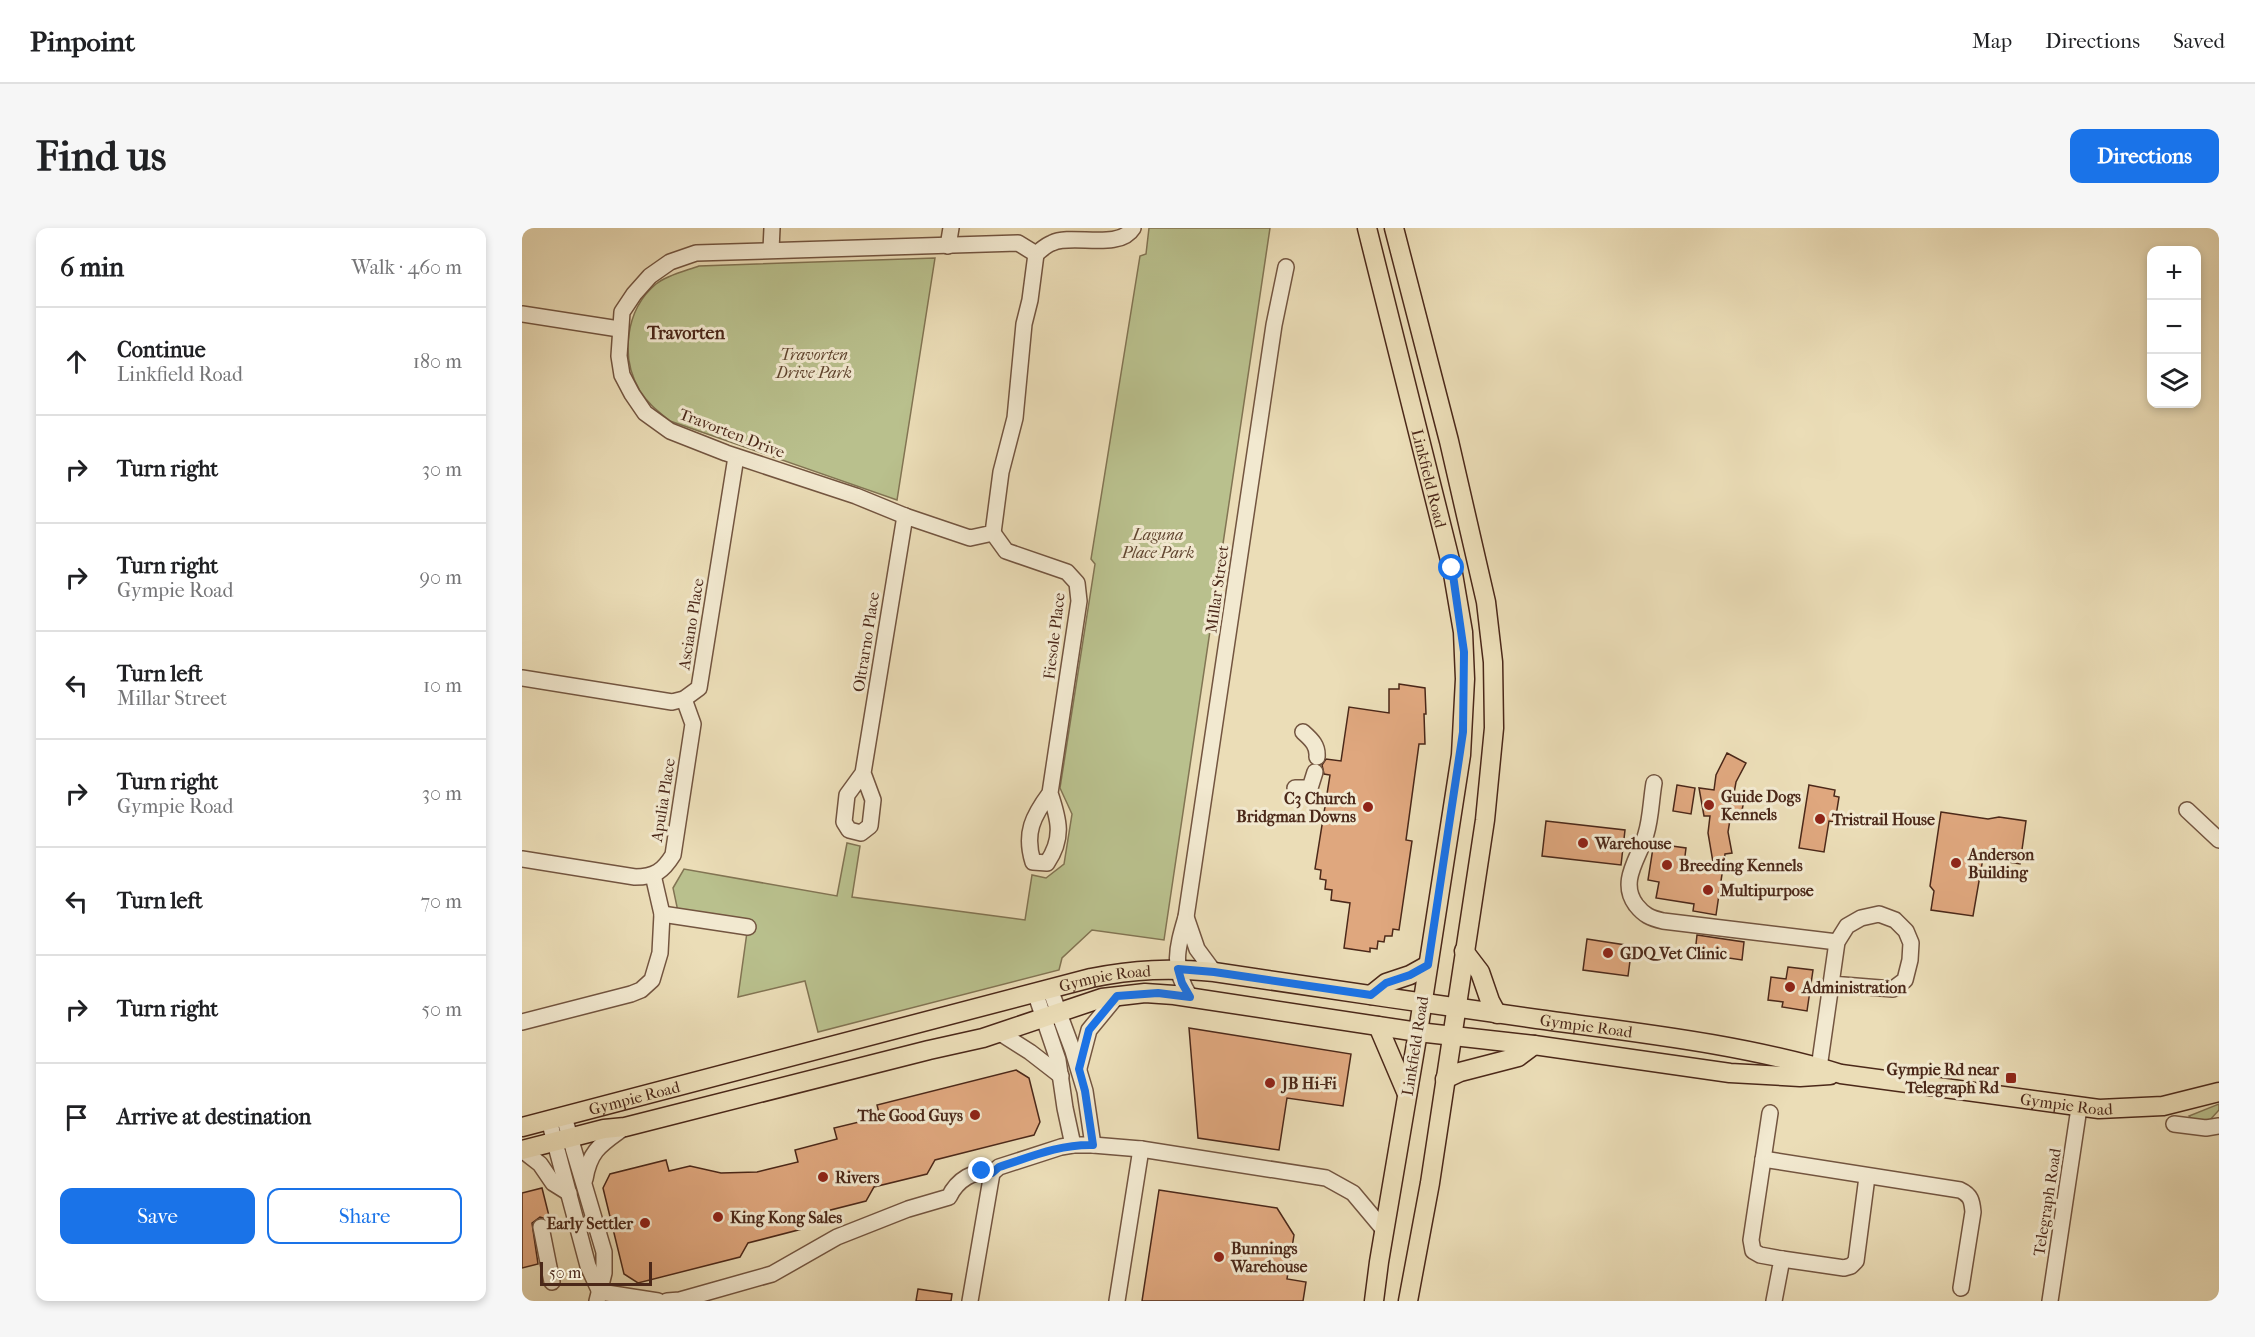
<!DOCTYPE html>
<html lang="en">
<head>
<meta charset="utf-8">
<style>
  body { margin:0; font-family:"IM FELL French Canon",serif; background:#f6f6f6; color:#202124 }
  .controls { position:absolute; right:18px; top:18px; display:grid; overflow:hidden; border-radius:12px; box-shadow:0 3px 9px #0003 }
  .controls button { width:54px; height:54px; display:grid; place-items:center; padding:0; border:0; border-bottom:2px solid #e0e0e0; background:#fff; color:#202124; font:30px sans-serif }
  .scale { position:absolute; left:18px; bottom:15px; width:112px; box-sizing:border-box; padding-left:6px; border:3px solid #4b2819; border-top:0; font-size:16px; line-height:21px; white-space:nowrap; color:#4b2819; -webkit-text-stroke:4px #f2e9d0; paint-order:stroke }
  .stop { position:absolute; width:18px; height:18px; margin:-14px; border:4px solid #1a73e8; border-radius:50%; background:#fff }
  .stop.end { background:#1a73e8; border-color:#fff; box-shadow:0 2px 6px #0008 }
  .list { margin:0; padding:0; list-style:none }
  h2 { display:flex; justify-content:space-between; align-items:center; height:78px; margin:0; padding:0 24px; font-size:26px }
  h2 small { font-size:20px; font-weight:400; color:#757577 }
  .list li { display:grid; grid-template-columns:39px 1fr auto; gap:18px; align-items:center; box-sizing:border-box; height:108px; padding:0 24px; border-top:2px solid #e0e0e0 }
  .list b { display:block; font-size:22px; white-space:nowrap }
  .list p { margin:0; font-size:20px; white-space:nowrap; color:#757577 }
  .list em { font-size:20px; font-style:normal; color:#757577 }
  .actions { display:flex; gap:12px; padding:18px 24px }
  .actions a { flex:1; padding:14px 0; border:2px solid #1a73e8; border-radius:12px; text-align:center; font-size:21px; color:#1a73e8 }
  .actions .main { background:#1a73e8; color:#fff }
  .icon { flex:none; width:33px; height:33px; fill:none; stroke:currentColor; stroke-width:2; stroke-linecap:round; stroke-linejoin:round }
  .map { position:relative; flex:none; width:1697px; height:1073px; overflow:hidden; border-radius:12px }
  header { display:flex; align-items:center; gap:36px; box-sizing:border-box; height:84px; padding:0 30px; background:#fff; border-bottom:2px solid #e0e0e0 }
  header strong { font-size:28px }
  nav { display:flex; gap:33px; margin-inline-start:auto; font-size:21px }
  .intro { display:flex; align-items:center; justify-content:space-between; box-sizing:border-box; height:144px; padding:0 36px }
  h1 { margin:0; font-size:42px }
  .button { padding:15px 27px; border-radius:12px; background:#1a73e8; color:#fff; font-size:21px; font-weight:700 }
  main { display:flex; gap:36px; padding:0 36px }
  aside { flex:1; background:#fff; border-radius:12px; box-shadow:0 3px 9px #0003 }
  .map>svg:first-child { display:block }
</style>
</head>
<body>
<header>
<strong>Pinpoint</strong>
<nav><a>Map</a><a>Directions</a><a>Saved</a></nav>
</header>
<div class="intro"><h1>Find us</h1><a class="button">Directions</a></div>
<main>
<aside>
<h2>6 min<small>Walk · 460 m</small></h2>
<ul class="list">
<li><svg class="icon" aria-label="ahead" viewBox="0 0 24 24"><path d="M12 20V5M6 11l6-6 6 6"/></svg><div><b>Continue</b><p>Linkfield Road</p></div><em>180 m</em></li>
<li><svg class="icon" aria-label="right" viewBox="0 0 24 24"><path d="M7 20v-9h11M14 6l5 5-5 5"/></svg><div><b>Turn right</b></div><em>30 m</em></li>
<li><svg class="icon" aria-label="right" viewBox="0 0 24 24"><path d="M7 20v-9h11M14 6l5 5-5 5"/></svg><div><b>Turn right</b><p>Gympie Road</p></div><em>90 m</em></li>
<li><svg class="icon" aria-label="left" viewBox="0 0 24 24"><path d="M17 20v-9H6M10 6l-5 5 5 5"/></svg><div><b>Turn left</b><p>Millar Street</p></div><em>10 m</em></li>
<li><svg class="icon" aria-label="right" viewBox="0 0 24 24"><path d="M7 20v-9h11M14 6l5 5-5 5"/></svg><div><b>Turn right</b><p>Gympie Road</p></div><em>30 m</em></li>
<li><svg class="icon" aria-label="left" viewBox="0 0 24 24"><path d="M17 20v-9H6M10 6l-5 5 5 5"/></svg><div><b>Turn left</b></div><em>70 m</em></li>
<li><svg class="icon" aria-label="right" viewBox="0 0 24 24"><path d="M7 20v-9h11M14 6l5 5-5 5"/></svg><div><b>Turn right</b></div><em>50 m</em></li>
<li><svg class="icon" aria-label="arrive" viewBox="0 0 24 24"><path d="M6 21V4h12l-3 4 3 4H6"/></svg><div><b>Arrive at destination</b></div></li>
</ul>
<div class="actions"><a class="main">Save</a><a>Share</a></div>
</aside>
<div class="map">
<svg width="1697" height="1073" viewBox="0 0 1697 1073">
  <rect width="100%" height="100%" fill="#ebddb7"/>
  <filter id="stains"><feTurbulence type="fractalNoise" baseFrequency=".00333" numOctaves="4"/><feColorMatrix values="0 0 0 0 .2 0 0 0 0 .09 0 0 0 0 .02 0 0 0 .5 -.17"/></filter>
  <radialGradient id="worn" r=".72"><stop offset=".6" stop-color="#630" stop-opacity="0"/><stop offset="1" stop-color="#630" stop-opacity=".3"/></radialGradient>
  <g fill="#b9c08d" stroke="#827453" stroke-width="1.5">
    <path d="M627,0H748L642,712L570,702L540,730L537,742L296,804L283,753L216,769L225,704L158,693L151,660L162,641L315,668L325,615L338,618L330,669L503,692L510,647L524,650L542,636L550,586L538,560L573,336L569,331L618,28L624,26Z"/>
    <path d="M413,30L375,272L148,193C137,184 126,176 118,163C98,130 103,82 134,56C145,47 163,43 177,38Z"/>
    <path d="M1697,876V882L1687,893L1670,891L1667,888Z"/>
  </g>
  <g fill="#dfa77e" stroke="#4b2819" stroke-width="1.5">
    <path d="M877,456L903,460L904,486H902L903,516H897L884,612L890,613L877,702L871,701L870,708H863L862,714L856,713L855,721L848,720V724L822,720L828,675L809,672L810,662L803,661L804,652L798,651L799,642L793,641L808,547L802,546L800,537L804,531L819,533L827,479L867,485V461H877Z"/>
    <path d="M1205,525L1224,535L1214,554L1211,571L1222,572L1219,588L1209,586L1206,604L1210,625L1203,626L1194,687L1171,683L1172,676L1134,670L1137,654L1126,652L1131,620L1142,622L1143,617L1164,620L1162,636L1192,640L1186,605L1188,588H1182L1177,560L1192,562L1194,547Z"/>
    <path d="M1155,557L1173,560L1169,586L1151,583Z"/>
    <path d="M1287,557L1313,562L1312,568L1317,569L1313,594L1307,593L1302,624L1277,620Z"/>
    <path d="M1419,584L1466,591L1477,589L1504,593L1498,636L1461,630L1451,688L1409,682L1412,663L1408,658Z"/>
    <path d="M1024,593L1103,602L1099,637L1020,628Z"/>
    <path d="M1175,707L1222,714L1220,732L1173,725Z"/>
    <path d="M1065,711L1110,718L1106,748L1061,742Z"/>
    <path d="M1266,739L1291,742L1285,783L1260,779L1261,774L1246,772L1249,749L1264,751Z"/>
    <path d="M667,800L829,826L821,878L765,870L757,922L676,910Z"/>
    <path d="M494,842L507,850L518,894L512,907L413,932L405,946L352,959L344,973L289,987L280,1001L226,1015L218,1029L116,1055L102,1046L81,960L88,946L144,932L147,943L168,938L199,945L235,944L247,941L276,934L273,922L315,911L312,900L358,889L355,877Z"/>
    <path d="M20,960L28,992L18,989L10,995L16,1036L0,1040V965Z"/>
    <path d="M637,962L755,980L772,1007L765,1051L784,1054L781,1073H620Z"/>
    <path d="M396,1061L430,1066L429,1073H394Z"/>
  </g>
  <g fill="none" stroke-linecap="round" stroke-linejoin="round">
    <defs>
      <g id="minor">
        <path d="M496,15L514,26L508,72L502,96L493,190L479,244L471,305L448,310L383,288L334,268L204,225L148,203L123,185L110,166L100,147L97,128L100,84L112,66L128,48L148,34L174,25Z"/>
        <path d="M426,18L429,0"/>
        <path d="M249,22L250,0"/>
        <path d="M514,26C519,22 524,17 530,15C550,5 597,23 611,0"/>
        <path d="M0,86L97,101"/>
        <path d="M471,305L484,323L545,344L555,355L557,373L528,565C511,588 502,605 511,634L525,635C542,610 537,592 528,565"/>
        <path d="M0,450L150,474L162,471L177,460L214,229"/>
        <path d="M781,504C790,512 796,518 795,529"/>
        <path d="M341,545L351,572L348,598L339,605L327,602L322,594L325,567L341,545L383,288"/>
        <path d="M1132,555C1129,572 1129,590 1124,606C1118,629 1096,653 1114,677C1122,687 1128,690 1141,693L1315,714"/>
        <path d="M773,560H788L793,544"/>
        <path d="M1665,582L1697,612"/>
        <path d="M0,631L113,649C133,649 141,643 151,627L171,496L162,471"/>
        <path d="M140,686L226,699"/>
        <path d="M664,689L675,721L692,744"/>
        <path d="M528,761L551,823L563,863L571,917"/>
        <path d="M513,764L536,832L543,880L551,917"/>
        <path d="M668,769C649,739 655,720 664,689L752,97L764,39"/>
        <path d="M0,794L109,766L119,762L130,752L138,725L140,686L131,647"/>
        <path d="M478,805L508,824L539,848"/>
        <path d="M557,840L567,802L595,768"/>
        <path d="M1297,840L1315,714L1325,698L1339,690L1357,686L1373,692L1384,703L1389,715L1388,732L1383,752L1371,761L1309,756"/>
        <path d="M1248,885L1229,1012L1231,1023L1238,1027L1260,1031L1252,1073"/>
        <path d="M42,889L82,1024V1045L75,1073"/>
        <path d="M27,892L66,1038L78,1064"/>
        <path d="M1652,896L1684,900L1697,898"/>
        <path d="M0,922L18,936L31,955L47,965"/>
        <path d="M1241,931L1438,962C1449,967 1450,973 1451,984L1439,1060"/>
        <path d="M63,951C68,921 80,916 103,899"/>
        <path d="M19,999L30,1054"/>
        <path d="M1260,1031L1322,1040L1329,1038L1334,1033L1345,949"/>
        <path d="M78,1064L136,1073"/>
        <path d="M145,1073L158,1072L250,1046L315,1009L386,981L427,969C435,952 452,941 470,945L477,939L539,919L551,917H571L619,921L804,950L831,965L862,1002"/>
        <path d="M448,1073L470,945"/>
        <path d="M595,1073L619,921"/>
        <path d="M1528,1073L1557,880"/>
      </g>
      <g id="major">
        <path id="s1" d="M845,0L930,340L941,404L943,451L939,527L896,804L857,1034L852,1073"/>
        <path d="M872,0L927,213L964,374L971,434L972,500L963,592L908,955L886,1073"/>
        <path d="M942,723L958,744L968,773L975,786"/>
        <path d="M849,767L864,755L888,747L906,737"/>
        <path d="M856,798L885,866"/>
        <path d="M923,851L938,844L996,829L1012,817"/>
        <path id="s2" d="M0,899L569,750C613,741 648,740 692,744C800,760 907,776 1015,791C1117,805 1221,816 1319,846L1577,881L1641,878L1697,864"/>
        <path d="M0,922L82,901L103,899L407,822L461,810L580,770L623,765L652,767L896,804L1012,817L1208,845L1278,849L1308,847"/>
      </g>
    </defs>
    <use href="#minor" stroke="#735540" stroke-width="18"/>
    <use href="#major" stroke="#4b2819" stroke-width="21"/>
    <use href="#minor" stroke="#f2e9d0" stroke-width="15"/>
    <use href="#major" stroke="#ebddb7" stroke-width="18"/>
  </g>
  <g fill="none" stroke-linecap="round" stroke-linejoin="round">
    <path stroke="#1a73e8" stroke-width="8" d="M460,943L470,945L477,939C508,929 538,916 571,917L563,863L557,841L567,802L595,768L636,765L668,769L660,755L656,741L692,744L849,767L864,755L888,747L906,737L941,504L942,424L930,340"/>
  </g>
  <g fill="#8f2418" stroke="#f2e9d0" stroke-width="2">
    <circle cx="1187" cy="577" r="6"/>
    <circle cx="846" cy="579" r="6"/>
    <circle cx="1298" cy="591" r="6"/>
    <circle cx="1061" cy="615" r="6"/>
    <circle cx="1434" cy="635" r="6"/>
    <circle cx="1145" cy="637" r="6"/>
    <circle cx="1186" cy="662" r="6"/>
    <circle cx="1086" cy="725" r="6"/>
    <circle cx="1268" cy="759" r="6"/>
    <rect x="1483" y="844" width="12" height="12" rx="3"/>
    <circle cx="748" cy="855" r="6"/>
    <circle cx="453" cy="887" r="6"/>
    <circle cx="301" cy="949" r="6"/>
    <circle cx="196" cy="989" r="6"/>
    <circle cx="123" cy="995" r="6"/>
    <circle cx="697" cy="1029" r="6"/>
  </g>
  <g text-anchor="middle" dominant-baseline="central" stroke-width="6" stroke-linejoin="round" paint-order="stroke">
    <g font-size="16" font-style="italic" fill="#614630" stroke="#f2e9d0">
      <text x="292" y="126">Travorten<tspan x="292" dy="18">Drive Park</tspan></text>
      <text x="636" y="306">Laguna<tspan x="636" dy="18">Place Park</tspan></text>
    </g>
    <g font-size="16" fill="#4b2819" stroke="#f2e9d0">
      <text transform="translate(210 205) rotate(21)">Travorten Drive</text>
      <text stroke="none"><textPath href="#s1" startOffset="258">Linkfield Road</textPath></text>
      <text transform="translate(695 361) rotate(-82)">Millar Street</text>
      <text transform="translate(169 396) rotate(-81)">Asciano Place</text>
      <text transform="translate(532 408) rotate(-83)">Fiesole Place</text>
      <text transform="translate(344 414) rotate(-81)">Oltrarno Place</text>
      <text transform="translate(141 572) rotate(-81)">Apulia Place</text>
      <text stroke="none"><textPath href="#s2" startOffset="602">Gympie Road</textPath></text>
      <text stroke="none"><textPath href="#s2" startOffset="1088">Gympie Road</textPath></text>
      <text transform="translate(893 818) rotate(-81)">Linkfield Road</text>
      <text stroke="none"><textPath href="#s2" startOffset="116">Gympie Road</textPath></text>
      <text stroke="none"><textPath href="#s2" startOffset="1575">Gympie Road</textPath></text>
      <text transform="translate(1525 974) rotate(-81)">Telegraph Road</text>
    </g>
    <g font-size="16" font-weight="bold" fill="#4b2819" stroke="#f2e9d0" text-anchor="start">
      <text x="1199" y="568">Guide Dogs<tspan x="1199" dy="18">Kennels</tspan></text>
      <text x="834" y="570" text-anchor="end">C3 Church<tspan x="834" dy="18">Bridgman Downs</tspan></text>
      <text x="1310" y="591">Tristrail House</text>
      <text x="1073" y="615">Warehouse</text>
      <text x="1446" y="626">Anderson<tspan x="1446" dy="18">Building</tspan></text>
      <text x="1157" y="637">Breeding Kennels</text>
      <text x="1198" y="662">Multipurpose</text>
      <text x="1098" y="725">GDQ Vet Clinic</text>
      <text x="1280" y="759">Administration</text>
      <text x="1477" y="841" text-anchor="end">Gympie Rd near<tspan x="1477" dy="18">Telegraph Rd</tspan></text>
      <text x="760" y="855">JB Hi-Fi</text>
      <text x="441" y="887" text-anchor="end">The Good Guys</text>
      <text x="313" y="949">Rivers</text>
      <text x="208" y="989">King Kong Sales</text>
      <text x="111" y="995" text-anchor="end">Early Settler</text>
      <text x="709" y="1020">Bunnings<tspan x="709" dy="18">Warehouse</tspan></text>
    </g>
    <g font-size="18" font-weight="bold" fill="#4b2819" stroke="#f2e9d0">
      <text x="164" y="105">Travorten</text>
    </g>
  </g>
  <rect width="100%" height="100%" filter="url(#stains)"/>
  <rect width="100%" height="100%" fill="url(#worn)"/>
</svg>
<div class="controls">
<button>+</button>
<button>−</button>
<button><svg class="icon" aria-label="layers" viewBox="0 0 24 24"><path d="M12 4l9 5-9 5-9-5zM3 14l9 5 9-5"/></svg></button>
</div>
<div class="scale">50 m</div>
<div class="stop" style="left:930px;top:340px"></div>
<div class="stop end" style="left:460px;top:943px"></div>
</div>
</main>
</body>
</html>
